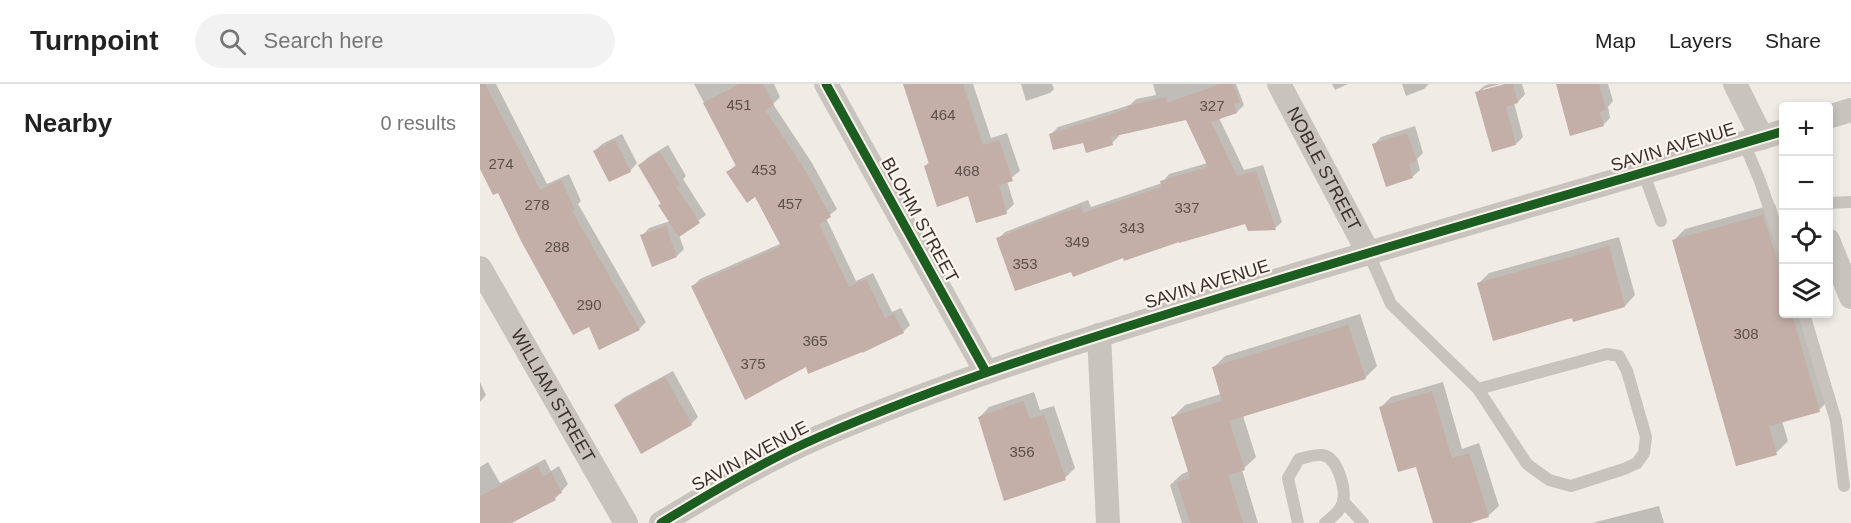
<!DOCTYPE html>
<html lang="en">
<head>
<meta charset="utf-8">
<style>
  body { margin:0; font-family:Arial,sans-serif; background:#f2f2f2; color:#222 }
  .controls { position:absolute; right:18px; top:18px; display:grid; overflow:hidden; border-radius:6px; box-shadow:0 3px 9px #0003 }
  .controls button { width:54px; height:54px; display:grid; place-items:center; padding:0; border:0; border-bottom:2px solid #e0e0e0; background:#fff; color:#222; font:30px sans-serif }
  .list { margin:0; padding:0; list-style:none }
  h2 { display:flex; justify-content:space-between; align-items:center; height:78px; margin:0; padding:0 24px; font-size:26px }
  h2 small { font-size:20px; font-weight:400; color:#767676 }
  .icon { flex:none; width:33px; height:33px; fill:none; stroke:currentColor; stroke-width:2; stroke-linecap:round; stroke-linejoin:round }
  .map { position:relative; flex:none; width:1371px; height:439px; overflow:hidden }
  header { display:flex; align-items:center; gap:36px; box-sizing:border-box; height:84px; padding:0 30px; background:#fff; border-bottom:2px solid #e0e0e0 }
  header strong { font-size:28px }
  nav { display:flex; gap:33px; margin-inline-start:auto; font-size:21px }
  .search { width:420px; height:54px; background:#f2f2f2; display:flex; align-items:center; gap:15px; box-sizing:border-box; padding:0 21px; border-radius:33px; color:#767676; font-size:22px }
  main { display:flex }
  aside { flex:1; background:#fff }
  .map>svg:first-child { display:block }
</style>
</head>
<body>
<header>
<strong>Turnpoint</strong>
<div class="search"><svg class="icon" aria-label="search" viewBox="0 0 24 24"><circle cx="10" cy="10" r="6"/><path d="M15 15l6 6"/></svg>Search here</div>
<nav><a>Map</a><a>Layers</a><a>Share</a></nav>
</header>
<main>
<aside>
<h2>Nearby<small>0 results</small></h2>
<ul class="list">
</ul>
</aside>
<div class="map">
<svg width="1371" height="439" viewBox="0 0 1371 439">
  <rect width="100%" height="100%" fill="#f0ebe5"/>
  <g fill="#0003">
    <path d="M0,0H16L67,100L89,90L101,117L98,120L166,238L159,245L110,241L0,82Z"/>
    <path d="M214,0H294L300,13L293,20L332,79L357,125L346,134L376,197L393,189L412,228L421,224L430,241L423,248L327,281L213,202L220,195L302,159L275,111L248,88L257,80Z"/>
    <path d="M424,0H493L511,54L527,49L540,87L527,97L534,120L526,128L489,110L445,82L450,77Z"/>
    <path d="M541,0H572L574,5L570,9L546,17Z"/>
    <path d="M673,0H756L764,21L757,28L739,34L764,86L783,81L802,138L795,144L766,138L591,186L518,155L525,148L608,116L611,123L682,99L689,90L728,79L707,35L638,50L639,52L632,59L604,57L571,50L578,43L650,21L656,15L676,11Z"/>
    <path d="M852,0H868L855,6Z"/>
    <path d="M922,0H949L944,5L926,12Z"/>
    <path d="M1009,0H1020L1003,5V8L1031,0H1042L1045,10L1038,18L1034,19L1043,53L1036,60L996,9L1004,2Z"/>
    <path d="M1077,0H1128L1133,17L1128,23L1130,34L1123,41Z"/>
    <path d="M935,42L943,69L937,75L940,86L932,93L894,61L901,53Z"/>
    <path d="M142,50L157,79L150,87L115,67L122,60Z"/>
    <path d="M188,61L206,92L203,95L226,131L199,151L204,165L197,172L162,152L169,144L190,137L160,81L167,74Z"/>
    <path d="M1295,120L1304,150V230H1327L1351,314L1339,326L1302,337L1308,357L1296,369L1193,157L1205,145Z"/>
    <path d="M1139,153L1155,211L1145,222L1093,232L999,199L1009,189Z"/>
    <path d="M880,230L897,282L885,294L763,332L776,373L762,386L778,439H702L690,401L702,390L709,387L693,333L705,321L741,310L733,284L745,272Z"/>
    <path d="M193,287L218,333L211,340L136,321L143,314Z"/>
    <path d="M0,298L6,311L0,318Z"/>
    <path d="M963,298L982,365L999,359L1019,422L1008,432L985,439H954L937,381L901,323L911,313Z"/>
    <path d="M554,308L560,326L574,322L595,384L585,394L499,334L509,323Z"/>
    <path d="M65,375L71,387L79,382L88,400L75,415L32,439H0V383L8,378L20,399Z"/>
    <path d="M1179,422L1184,439H1112Z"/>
  </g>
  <g fill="#c3afa7">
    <path d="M0,0H5L60,106L81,96L95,126L92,127L160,246L119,266L109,243L93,251L41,157L18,109L13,111L0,85Z"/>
    <path d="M259,0H283L294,21L285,26L325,86L351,133L339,140L369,203L386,195L405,234L414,230L424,249L382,269V268L328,290L326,283L265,316L211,202L301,162L275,113L267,119L246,88L256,82L223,19Z"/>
    <path d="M423,0H483L503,61L519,56L533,97L519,101L527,130L496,139L488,112L457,123L444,82L449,80Z"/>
    <path d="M740,0H753L760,18L754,20L757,29L731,38L757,92L776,87L796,146L768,147L765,140L699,159V158L644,177L643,174L593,193L591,188L535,207L516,154L601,122L603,129L682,103L680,97L728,83L706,36L631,53L633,61L606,69L603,59L573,66L569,50L648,25L647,22L686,13L687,19Z"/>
    <path d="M1025,0H1033L1038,19L1026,23L1036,61L1012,68L995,8Z"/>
    <path d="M1076,0H1119L1126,26L1120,28L1124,42L1090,52Z"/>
    <path d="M927,49L937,77L929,80L933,94L906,103L892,60Z"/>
    <path d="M135,56L151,88L129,98L113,67Z"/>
    <path d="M180,68L200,101L196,103L220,139L199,153L178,121L181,120L158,81Z"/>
    <path d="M1283,131L1304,199V230H1312L1340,328L1289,342L1297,371L1256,382L1192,156Z"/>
    <path d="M186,142L197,173L172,183L160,151Z"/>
    <path d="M1129,162L1145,223L1093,238L1092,234L1013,257L997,199Z"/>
    <path d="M868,241L886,295L749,337L765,386L748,391L763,439H710L697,398L710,394L691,333L742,317L732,283Z"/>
    <path d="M185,293L212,341L161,370L134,321Z"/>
    <path d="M952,307L972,374L989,369L1009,433L990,439H953L936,383L918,388L899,323Z"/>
    <path d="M543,317L550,335L564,331L586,396L524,417L498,333Z"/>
    <path d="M58,382L63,393L71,388L82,409L73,413L76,416L31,439H0V412Z"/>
  </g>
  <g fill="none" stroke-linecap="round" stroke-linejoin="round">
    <g stroke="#c9c3be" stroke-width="12">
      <path d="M1264,59L1280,97L1304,167"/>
      <path d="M1164,90L1181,137"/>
      <path d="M1348,119L1371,118"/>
      <path d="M889,170L911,220L998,305L1047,380L1069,396L1091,402L1144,385L1157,379L1164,369L1166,353L1147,287L1139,272L1127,270L998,305"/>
      <path d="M1324,230L1356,337L1364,402"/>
      <path d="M863,417L883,439"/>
      <path d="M818,439L808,394L819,375C825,374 835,370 842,371C858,373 866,405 863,418C860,428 852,433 845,439"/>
    </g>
    <g stroke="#c9c3be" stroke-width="24">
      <path d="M346,0L506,288"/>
      <path id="s1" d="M799,0L889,170"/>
      <path d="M1255,0L1282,54"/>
      <path d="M1348,33L1371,26"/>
      <path d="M1348,156L1371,213"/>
      <path id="s2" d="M0,184L146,439"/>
      <path d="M619,251L628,439"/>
      <path d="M181,439C232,408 284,377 339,353C464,299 593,259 723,219C916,159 1110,105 1304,47"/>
    </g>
    <defs>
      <g id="cycleway">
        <path d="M346,0L506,288"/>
        <path d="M181,439C232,408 284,377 339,353C464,299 593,259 723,219C916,159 1110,105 1304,47"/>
      </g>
    </defs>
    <use href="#cycleway" stroke="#fbf5ee" stroke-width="13"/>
    <use href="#cycleway" stroke="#1b5e20" stroke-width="9"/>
  </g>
  <g text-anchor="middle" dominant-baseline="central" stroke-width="4.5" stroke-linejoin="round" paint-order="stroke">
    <g font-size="15" fill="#5d504a">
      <text x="259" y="20">451</text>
      <text x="732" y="21">327</text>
      <text x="463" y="30">464</text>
      <text x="21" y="79">274</text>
      <text x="284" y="85">453</text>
      <text x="487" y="86">468</text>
      <text x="310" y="119">457</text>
      <text x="57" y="120">278</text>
      <text x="707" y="123">337</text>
      <text x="652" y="143">343</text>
      <text x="597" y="157">349</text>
      <text x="77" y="162">288</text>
      <text x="545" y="179">353</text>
      <text x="109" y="220">290</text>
      <text x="1266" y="249">308</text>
      <text x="335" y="256">365</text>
      <text x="273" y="279">375</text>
      <text x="542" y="367">356</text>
    </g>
    <g font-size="18" fill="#3b302b" stroke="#fbf5ee">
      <text transform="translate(1193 63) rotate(-17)">SAVIN AVENUE</text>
      <text stroke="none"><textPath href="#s1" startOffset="96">NOBLE STREET</textPath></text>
      <text transform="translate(440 136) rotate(61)">BLOHM STREET</text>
      <text transform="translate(727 200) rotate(-17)">SAVIN AVENUE</text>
      <text stroke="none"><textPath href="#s2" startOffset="147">WILLIAM STREET</textPath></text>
      <text transform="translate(270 372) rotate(-28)">SAVIN AVENUE</text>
    </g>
  </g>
</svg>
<div class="controls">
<button>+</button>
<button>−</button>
<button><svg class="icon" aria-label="locate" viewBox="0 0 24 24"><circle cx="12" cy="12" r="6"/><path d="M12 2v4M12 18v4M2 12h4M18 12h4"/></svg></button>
<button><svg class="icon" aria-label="layers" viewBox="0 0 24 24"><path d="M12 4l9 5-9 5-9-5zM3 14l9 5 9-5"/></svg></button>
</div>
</div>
</main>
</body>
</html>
